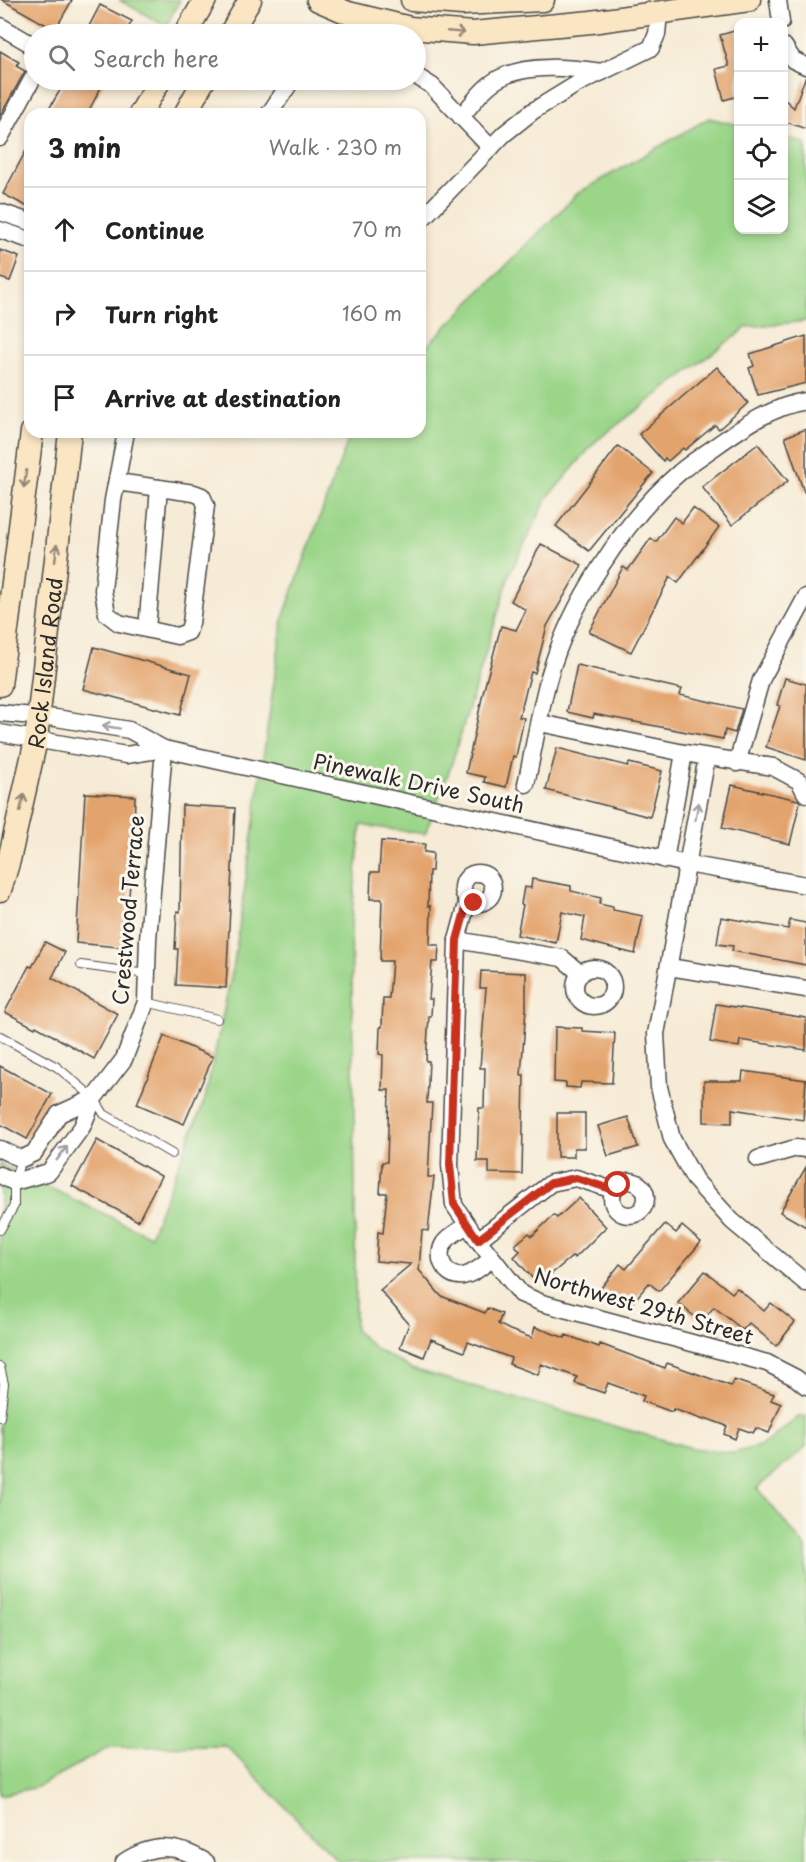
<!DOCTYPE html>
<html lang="en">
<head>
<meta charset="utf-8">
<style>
  body { margin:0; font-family:"Playpen Sans",sans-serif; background:#f2f2f2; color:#222 }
  .controls { position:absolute; right:18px; top:18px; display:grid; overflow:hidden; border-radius:12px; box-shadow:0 3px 9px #0003 }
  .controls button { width:54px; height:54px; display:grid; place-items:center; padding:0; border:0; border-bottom:2px solid #e0e0e0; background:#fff; color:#222; font:30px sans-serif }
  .stop { position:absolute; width:18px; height:18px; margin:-14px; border:4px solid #c8321e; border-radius:50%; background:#fff }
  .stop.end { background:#c8321e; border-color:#fff; box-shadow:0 2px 6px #0008 }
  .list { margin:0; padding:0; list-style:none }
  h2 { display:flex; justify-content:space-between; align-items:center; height:78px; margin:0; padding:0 24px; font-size:26px }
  h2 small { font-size:20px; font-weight:400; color:#767676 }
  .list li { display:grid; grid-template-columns:39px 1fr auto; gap:18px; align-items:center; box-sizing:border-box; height:84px; padding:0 24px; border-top:2px solid #e0e0e0 }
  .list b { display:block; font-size:22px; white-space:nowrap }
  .list em { font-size:20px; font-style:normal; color:#767676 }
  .icon { flex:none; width:33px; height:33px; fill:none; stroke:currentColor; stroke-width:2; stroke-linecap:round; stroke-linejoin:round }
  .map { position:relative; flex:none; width:806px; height:1862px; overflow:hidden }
  .search { position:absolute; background:#fff; box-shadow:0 3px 9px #0003; left:24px; top:24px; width:402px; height:66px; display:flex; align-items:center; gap:15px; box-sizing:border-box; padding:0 21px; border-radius:33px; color:#767676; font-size:22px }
  .panel { position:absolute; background:#fff; box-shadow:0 3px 9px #0003; left:24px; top:108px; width:402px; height:330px; border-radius:18px }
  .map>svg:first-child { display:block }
</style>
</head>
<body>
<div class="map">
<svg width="806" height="1862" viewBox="0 0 806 1862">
  <rect width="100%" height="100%" fill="#fbf7ec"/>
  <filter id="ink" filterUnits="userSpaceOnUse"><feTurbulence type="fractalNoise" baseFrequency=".0167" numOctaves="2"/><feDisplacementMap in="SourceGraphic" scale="12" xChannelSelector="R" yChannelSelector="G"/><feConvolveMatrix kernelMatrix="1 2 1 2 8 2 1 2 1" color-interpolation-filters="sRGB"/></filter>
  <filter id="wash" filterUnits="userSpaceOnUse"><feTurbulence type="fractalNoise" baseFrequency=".008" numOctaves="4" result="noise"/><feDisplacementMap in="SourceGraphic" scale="24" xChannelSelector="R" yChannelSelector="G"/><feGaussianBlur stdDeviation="1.35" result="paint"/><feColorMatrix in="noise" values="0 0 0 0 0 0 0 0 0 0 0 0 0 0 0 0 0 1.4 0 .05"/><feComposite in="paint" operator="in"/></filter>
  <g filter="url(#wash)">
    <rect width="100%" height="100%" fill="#f6ebd6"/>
    <g fill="#9ad588" stroke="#62805a" stroke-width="1.5">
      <path d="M119,0H180L166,26Z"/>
      <path d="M709,118L738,125V230H784V137L806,143V321L747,327L596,441L548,497L510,573L451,766L425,834L361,825L351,923L355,1186V1330L377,1350L412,1369L692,1448L734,1453L762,1445L799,1417L806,1416V1447L757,1488L806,1548V1862H339L226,1746L110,1747L37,1787L0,1795V1164L150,1236L205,1099L234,963L283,618L351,432H420V353L578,193Z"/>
    </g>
    <g id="blocks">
      <g fill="#e3a36c">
        <path d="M2,0H72L55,30Z"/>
        <path d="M100,5L132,21L125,34H85Z"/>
        <path d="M738,30V96L724,100L716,69L729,66L720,35Z"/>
        <path d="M0,51L19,62L16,66L25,71L0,116Z"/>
        <path d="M805,78L806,79V129L783,121V98L794,108Z"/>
        <path d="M66,80H105L87,114H46Z"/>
        <path d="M30,143V208L3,194Z"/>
        <path d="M0,250L19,257L10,281L0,278Z"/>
        <path d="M806,336V383L758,395L749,368L754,366L750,354Z"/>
        <path d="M717,367L748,403L719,429L715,425L685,450L683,448L668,461L665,458L663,461L639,434Z"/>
        <path d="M806,429V492H804L785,437Z"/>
        <path d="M758,444L788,481L732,525L702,487Z"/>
        <path d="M618,446L653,473L589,551L556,526Z"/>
        <path d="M693,508L719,527L678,583L670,577L631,652L589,632L623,567L628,570L651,538L656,542L674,517L682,523Z"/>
        <path d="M541,544L582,565L547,626L535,673L531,672L519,717L524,718L516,757L513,756L506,787L484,782L485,777L466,773L483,693L501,626L516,630L526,610L511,601Z"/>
        <path d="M94,647L191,674L180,715L83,689Z"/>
        <path d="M577,665L682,689L680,695L742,709L735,733L725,730L723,739L594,714L593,718L567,712Z"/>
        <path d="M785,678L806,684V760L766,747L780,706L777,705Z"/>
        <path d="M557,748L628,766L629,763L662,771L650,817L546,790Z"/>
        <path d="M732,785L798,800L800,802L790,844L722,828Z"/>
        <path d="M85,793L135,796L133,869H131L128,910H132L129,948L76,943Z"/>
        <path d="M182,805L235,808L226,988L176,985L178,949H175L177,911L180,912Z"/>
        <path d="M381,841L425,844L424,852L433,853L432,871H429L428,906H431L430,945H439L438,962H432L429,999H432L431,1016H429L426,1061H429L427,1103H432L428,1177H434L428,1231L422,1230L419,1270L441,1296L485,1313L487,1308L502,1314L498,1324L510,1330L532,1338L535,1327L565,1338L566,1335L599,1347L600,1344L665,1368L667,1363L731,1386L734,1380L774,1394L771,1400L781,1404L769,1433L756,1428L753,1433L739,1428L735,1439L724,1434L727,1426L705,1418L704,1420L673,1409L672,1412L642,1401L644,1396L608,1383L604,1393L575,1383L577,1377L541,1364L538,1375L509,1364L511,1358L468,1342L464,1352L431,1339L424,1357L400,1347L409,1324L380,1290L411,1264L376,1261L378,1232L383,1233L387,1193H380L382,1162H387L388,1130L389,1090H382L383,1055L379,1054L380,1027H382L383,998H389L392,961H380L382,899H370L371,872H379Z"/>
        <path d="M532,879L571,886V891L601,898L599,904L613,907V910L643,916L635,954L581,940L585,917L562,912L556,943L517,935L523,905L521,904L524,887L531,888Z"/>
        <path d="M721,917L788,929L790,920L806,923V965L732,951L733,946L717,944Z"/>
        <path d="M45,942L65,952L52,978L118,1014L94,1059L36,1026L35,1028L5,1012L29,966L32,967Z"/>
        <path d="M481,971L526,973V1009L521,1075H524L522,1174L489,1173V1161H477L479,1108H484L485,1068H480L486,988H480Z"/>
        <path d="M716,1004L806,1018V1050L740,1040L739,1047L710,1042Z"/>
        <path d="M555,1027L582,1028V1031L615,1033L612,1083L581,1082L580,1088L566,1087V1083L554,1082Z"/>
        <path d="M164,1036L213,1057L184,1124L137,1104Z"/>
        <path d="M0,1066L52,1094L27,1139L0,1124Z"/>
        <path d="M743,1071L806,1080L803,1120L732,1109V1123L704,1122V1081H742Z"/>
        <path d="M557,1113H585V1148H574V1157H557Z"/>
        <path d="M628,1117L638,1147L608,1156L598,1126Z"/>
        <path d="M97,1140L161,1176L138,1221L72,1186Z"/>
        <path d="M806,1167V1227L780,1212Z"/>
        <path d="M579,1198L606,1227L575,1258L573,1256L550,1275L547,1272L535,1281L514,1257L520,1251L515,1245L529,1233L532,1236L554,1215L557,1218Z"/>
        <path d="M665,1224L676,1233L682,1226L701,1242L659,1291L649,1283L633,1302L624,1295L618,1302L601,1288L620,1264L626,1269Z"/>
        <path d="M705,1271L732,1293L737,1288L764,1311L771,1303L795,1322L776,1346L749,1323L743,1330L714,1307L701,1322L678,1303Z"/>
      </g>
    </g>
  </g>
  <g filter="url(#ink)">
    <use href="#blocks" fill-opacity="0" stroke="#494845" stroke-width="1.5"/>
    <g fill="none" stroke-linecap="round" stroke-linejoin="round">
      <defs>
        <g id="lane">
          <path d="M81,965L147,974"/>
          <path d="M146,1002L217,1019"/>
          <path d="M0,1036L57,1067L94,1098L104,1114L172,1154"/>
          <path d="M0,1230L14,1206V1182L21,1159"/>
          <path d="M0,1367L4,1384L0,1417"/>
        </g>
        <g id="street">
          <path d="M778,0L781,22"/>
          <path d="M0,26L29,43L34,52"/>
          <path d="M784,46L793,60L806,66"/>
          <path d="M416,76L432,86L491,148"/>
          <path d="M269,114L292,80"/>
          <path d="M461,117C472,104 484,86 500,78C529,63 571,68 602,72"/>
          <path d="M0,138L34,76"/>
          <path d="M0,212L30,222"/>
          <path d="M420,221L504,134L533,111L577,84L651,48L657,34L659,13"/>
          <path d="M0,230L30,240"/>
          <path d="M117,482L194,493L202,496L206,505L191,623L188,632L177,636L119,623L107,614L103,590L113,500L126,432"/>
          <path d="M147,629L159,488"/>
          <path d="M0,713L56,718L129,730L164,749L687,864L806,885"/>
          <path d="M540,723L684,753L773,767L799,781L806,794"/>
          <path d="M0,733L126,755L164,749"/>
          <path d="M707,757L656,1034L659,1087L672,1139L695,1180L732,1221L806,1283"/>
          <path d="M737,763L761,680L806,597"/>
          <path d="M526,784C534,749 539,712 549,677C569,606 624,520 680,472C690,463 702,456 713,448C740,429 772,406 806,401"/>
          <path d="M665,860L684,753"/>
          <circle cx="478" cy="888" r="15"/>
          <path d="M468,900L457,940L450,1165L454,1205L478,1240L521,1294L542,1303L767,1363L796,1378L806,1386"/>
          <path d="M457,940L562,958L581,974"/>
          <path d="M669,967L806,989"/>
          <circle cx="594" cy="987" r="19"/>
          <path d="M0,1149L21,1159L34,1153L59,1114L94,1098"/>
          <path d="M758,1159L796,1148L806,1149"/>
          <path d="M0,1175L14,1182L49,1172L82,1127L94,1098L124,1059L146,1002L148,939L164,749"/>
          <circle cx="629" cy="1198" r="17"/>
          <path d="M467,1225C460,1230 449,1236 444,1243C435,1257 445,1278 463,1276C474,1274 483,1265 492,1259"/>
          <path d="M478,1240L551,1183L576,1178L613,1190"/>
          <path d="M124,1862C153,1843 177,1844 206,1862"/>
        </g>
        <g id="secondary">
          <path d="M318,0L348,13L410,28L473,33L591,22L749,0"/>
          <path d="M412,0L462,4L543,0"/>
          <path d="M185,34L205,0"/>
          <path d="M230,34L250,0"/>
          <path d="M140,114L160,80"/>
          <path d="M185,114L204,80"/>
          <path d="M0,685L32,432"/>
          <path id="s1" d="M0,890L9,860L36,740L70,432"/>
        </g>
      </defs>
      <use href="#lane" stroke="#494845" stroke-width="10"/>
      <use href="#street" stroke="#494845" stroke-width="19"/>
      <use href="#secondary" stroke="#494845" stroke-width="25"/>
      <use href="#lane" stroke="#fff" stroke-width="8"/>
      <use href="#street" stroke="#fff" stroke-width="16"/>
      <use href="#secondary" stroke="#fbe6c4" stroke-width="22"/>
    </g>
    <defs><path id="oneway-shaft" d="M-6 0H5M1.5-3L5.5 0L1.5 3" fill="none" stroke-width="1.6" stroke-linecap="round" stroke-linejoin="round" transform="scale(1.5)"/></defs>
    <g stroke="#938878">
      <use href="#oneway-shaft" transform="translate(456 32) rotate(5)"/>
      <use href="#oneway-shaft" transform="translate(25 479) rotate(98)"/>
      <use href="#oneway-shaft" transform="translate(56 553) rotate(-84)"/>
      <use href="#oneway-shaft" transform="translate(22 803) rotate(-77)"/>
    </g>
    <g stroke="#a0a0a0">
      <use href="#oneway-shaft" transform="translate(111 727) rotate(-170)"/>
      <use href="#oneway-shaft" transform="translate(697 811) rotate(-80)"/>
      <use href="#oneway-shaft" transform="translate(62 1153) rotate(-54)"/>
    </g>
  </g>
  <g fill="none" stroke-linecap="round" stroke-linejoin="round" filter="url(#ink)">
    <path stroke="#c8321e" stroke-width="8" d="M474,903L468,900L457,940L450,1165L454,1204L478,1240L551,1183L576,1178L614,1190L618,1185"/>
  </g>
  <g text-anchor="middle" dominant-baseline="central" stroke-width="6" stroke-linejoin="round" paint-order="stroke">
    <g font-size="21" fill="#2b2b2b" stroke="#fbf7ec">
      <text stroke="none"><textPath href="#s1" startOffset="232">Rock Island Road</textPath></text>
      <text transform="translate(419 782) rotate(12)">Pinewalk Drive South</text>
      <text transform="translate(127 910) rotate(-85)">Crestwood Terrace</text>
      <text transform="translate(644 1305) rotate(16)">Northwest 29th Street</text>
    </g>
  </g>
</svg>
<div class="controls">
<button>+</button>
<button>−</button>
<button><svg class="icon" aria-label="locate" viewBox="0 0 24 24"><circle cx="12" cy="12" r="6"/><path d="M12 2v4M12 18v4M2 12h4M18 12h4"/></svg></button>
<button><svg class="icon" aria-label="layers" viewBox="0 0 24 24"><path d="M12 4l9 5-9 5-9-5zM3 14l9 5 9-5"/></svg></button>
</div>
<div class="stop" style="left:618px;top:1185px"></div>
<div class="stop end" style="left:474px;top:903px"></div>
<div class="search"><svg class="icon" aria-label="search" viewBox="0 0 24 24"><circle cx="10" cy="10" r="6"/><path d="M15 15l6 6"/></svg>Search here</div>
<section class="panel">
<h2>3 min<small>Walk · 230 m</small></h2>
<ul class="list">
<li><svg class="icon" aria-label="ahead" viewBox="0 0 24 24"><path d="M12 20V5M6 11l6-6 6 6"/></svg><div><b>Continue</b></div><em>70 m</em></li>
<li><svg class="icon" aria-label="right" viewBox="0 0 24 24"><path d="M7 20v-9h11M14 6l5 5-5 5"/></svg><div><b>Turn right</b></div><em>160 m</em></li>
<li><svg class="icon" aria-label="arrive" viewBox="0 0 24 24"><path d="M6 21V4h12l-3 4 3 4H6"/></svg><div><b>Arrive at destination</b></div></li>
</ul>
</section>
</div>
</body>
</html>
